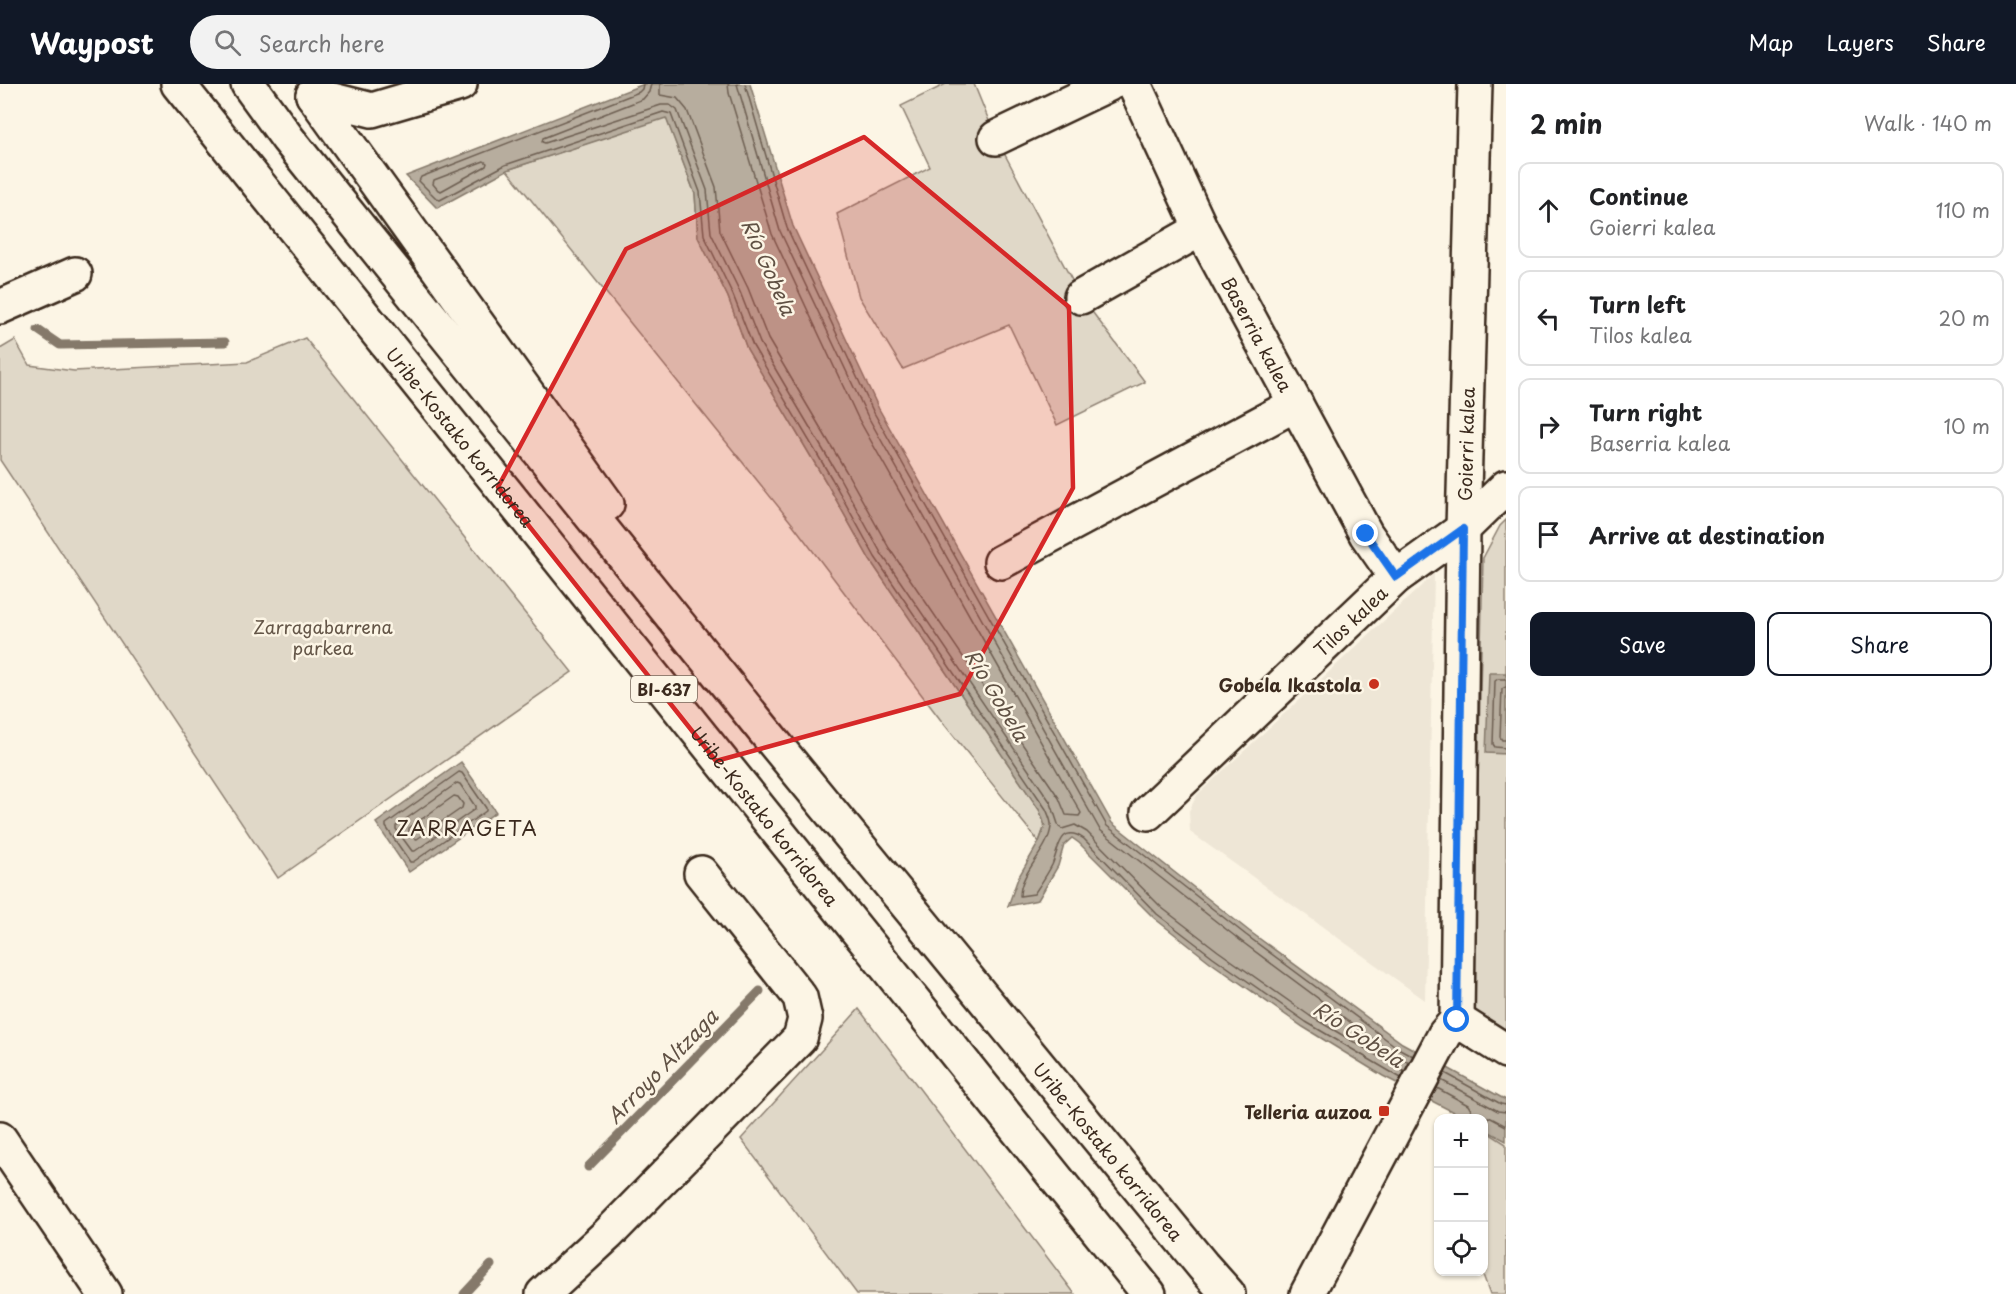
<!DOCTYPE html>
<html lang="en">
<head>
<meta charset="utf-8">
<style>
  body { margin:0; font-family:"Playpen Sans",sans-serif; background:#f2f2f2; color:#202124 }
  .controls { position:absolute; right:18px; bottom:18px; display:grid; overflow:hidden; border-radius:12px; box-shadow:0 2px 4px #0004 }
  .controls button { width:54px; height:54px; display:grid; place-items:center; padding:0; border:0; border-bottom:2px solid #e0e0e0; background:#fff; color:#202124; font:30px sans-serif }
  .stop { position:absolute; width:18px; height:18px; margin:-14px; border:4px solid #1a73e8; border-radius:50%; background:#fff }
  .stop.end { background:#1a73e8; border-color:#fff; box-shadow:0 2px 6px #0008 }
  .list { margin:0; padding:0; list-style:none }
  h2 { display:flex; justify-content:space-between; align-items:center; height:78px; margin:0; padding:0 24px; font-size:26px }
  h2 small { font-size:20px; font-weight:400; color:#757577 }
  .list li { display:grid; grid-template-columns:39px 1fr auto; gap:18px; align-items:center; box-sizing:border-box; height:96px; margin:0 12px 12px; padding:0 12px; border:2px solid #e0e0e0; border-radius:12px }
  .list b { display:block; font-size:22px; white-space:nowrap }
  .list p { margin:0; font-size:20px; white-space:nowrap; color:#757577 }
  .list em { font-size:20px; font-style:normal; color:#757577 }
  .actions { display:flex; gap:12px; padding:18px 24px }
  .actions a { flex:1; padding:14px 0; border:2px solid #111827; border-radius:12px; text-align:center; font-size:21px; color:#111827 }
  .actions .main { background:#111827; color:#fff }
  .icon { flex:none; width:33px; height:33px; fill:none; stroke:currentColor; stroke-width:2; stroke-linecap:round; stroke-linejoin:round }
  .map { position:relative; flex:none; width:1506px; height:1210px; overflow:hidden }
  header { display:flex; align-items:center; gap:36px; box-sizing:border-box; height:84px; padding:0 30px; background:#111827; color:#fff }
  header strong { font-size:28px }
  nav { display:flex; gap:33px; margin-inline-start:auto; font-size:21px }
  .search { width:420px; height:54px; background:#f2f2f2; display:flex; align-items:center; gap:15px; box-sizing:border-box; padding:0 21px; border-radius:33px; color:#757577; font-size:22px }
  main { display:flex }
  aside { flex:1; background:#fff }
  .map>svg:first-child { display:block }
</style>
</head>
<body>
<header>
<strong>Waypost</strong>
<div class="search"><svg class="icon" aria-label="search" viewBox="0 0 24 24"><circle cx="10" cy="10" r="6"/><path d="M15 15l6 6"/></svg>Search here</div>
<nav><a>Map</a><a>Layers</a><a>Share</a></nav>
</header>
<main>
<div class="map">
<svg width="1506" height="1210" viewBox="0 0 1506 1210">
  <rect width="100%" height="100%" fill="#fcf5e5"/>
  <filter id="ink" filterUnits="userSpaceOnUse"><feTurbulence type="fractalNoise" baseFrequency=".0167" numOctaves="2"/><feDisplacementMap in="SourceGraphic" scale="12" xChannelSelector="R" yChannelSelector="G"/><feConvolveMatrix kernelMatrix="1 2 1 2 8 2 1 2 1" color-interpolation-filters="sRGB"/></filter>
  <g filter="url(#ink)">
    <path fill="#eee6d6" d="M1434,490L1425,916L1190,748L1189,727L1197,711Z"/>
    <g fill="#e0d8c8" stroke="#8e8173" stroke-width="1.5">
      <path d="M946,0H974L996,54L1081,213L1145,298L1057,341L1009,241L903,285L859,213L837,130L930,83L901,22Z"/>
      <path d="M666,33L695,110L698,153L728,213L747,265L826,398L870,476L1040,727L1045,741L1039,758L940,635L794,442L507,86Z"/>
      <path d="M305,254L572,588L278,794L0,376V265L15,256L29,281L74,287L247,278Z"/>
      <path d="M1506,436V948L1473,929L1483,474L1500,442Z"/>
      <path d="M859,925L1075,1210H857L741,1055Z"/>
      <path d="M1484,1046L1506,1060V1210H1490L1482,1188H1484Z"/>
    </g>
    <g fill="#b7ad9e" stroke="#85796b" stroke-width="1.5">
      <path d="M644,0H750L793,142L879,325L1112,739L1249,847L1402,959L1506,1016V1057L1484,1045V1034H1465L1383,992L1303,943L1210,878L1154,834L1079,759L1072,754L1064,761L1058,782L1038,816L1008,822L1018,794L1039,758L1045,742L1040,727L870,476L826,398L747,265L728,213L698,153L695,110L666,34L507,86L437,124L406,92Z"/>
      <path d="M1489,589H1506V670L1486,669Z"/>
      <path d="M461,678L496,728L409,788L376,739Z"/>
    </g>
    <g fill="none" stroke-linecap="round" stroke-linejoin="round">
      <g stroke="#6d5e51" stroke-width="1.5">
        <path d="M643,0L642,5L639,8L421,93L419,97L437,115L440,116L505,81L663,28L671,30L700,108L704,151L733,211L753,262L832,395L875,473L1046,725C1048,730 1052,737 1051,743C1048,768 1020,787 1020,812L1034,810C1040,801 1047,791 1052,781C1059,766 1059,738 1084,755L1157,830L1213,873L1306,938L1401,994"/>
        <path d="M651,0L649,8L643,15L543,54L542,58L545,59L661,21H670L677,26L707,106L711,149L740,208L760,259L838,391L881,469L1051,719L1059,743L1062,745L1075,741L1087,748L1162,824L1218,867L1310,932L1405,988"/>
        <path d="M660,0V11L677,14L687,26L716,103L720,147L748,204L768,255L846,387L889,464L1059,714L1066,731L1079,732L1081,729L1064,699L858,334L772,150L729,9L728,0"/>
        <path d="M737,0L780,147L867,331L1100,746L1241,857L1393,970L1409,979"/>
        <path d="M745,0L787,144L873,327L1107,742L1246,851L1398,964L1413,972"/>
        <path d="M484,77L487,79L486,82L441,107L438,106L433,100L434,96Z"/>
        <path d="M1506,595H1498L1495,597L1493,660L1495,663L1506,664"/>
        <path d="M1506,603L1502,605L1500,653L1502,656H1506"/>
        <path d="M459,688L462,689L486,724V727L413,778H410L386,743V740Z"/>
        <path d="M457,699L460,700L475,722V725L415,767H412L396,745V742Z"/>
        <path d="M454,712L458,713L463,720L462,724L417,755L414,754L409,747V744Z"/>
        <path d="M1445,989L1501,1020L1506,1021"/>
        <path d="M1441,996L1498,1027L1506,1028"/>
        <path d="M1437,1004L1468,1021L1476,1034L1489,1033L1506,1042"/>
      </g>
      <g stroke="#85796b" stroke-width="9">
        <path d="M38,246L60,261L225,258"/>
        <path d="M588,1083L760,907"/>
        <path d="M464,1210L491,1181"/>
      </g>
      <defs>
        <g id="minor">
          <path id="s1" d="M1134,0L1201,145L1366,450L1396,493"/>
          <path d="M313,11L372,26L460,0"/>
          <path d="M996,54L1109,0"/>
          <path d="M1081,213L1201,145"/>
          <path d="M0,223L75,190"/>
          <path d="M1001,478L1296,320"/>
          <path id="s2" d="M1148,729L1396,493L1463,445L1506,403"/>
          <path id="s3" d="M1457,936L1463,445L1475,0"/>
          <path d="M1457,936L1506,967"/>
          <path d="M0,1055L105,1210"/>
          <path d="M543,1210L608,1150L800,954L805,935L800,913L701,789"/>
          <path d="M1307,1210L1445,950L1457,936"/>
        </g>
        <g id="highway">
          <path id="s4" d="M178,0L1149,1210"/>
          <path id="s5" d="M248,0L288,55L762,644L1203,1182L1228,1210"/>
          <path d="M313,11L607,420"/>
        </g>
      </defs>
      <use href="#minor" stroke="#3b2a1e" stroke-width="38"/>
      <use href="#highway" stroke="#3b2a1e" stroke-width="38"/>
      <use href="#minor" stroke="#fcf5e5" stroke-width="33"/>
      <use href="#highway" stroke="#fcf5e5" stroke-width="33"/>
    </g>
  </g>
  <g fill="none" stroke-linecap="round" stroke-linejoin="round" filter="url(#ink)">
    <path stroke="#1a73e8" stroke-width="8" d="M1366,450L1396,493L1463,445L1457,936"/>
  </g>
  <path fill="#d62828" fill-opacity="0.2" stroke="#d62828" stroke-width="4.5" stroke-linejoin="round" d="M864,53L1069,223L1073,404L960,610L716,677L498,403L626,165Z"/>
  <g fill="#c8321e" stroke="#fcf5e5" stroke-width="2">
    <circle cx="1374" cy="600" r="6"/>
    <rect x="1378" y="1021" width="12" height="12" rx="3"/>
  </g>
  <g text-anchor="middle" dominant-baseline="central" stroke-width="5" stroke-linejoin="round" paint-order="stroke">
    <rect fill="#fcf5e5" stroke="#75675a" stroke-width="1.5" x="631" y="592" width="66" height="26" rx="4.5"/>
    <g font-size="16" font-weight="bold" fill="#3b2a1e">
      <text x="664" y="605">BI-637</text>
    </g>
    <g font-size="18" fill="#3b2a1e" stroke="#fcf5e5">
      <text stroke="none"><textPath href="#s1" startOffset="279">Baserria kalea</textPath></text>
      <text stroke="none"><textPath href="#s4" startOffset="452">Uribe-Kostako korridorea</textPath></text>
      <text stroke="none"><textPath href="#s3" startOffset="576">Goierri kalea</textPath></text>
      <text stroke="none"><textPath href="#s2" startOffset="279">Tilos kalea</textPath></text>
      <text stroke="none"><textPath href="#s4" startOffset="938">Uribe-Kostako korridorea</textPath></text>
      <text stroke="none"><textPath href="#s5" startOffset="1371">Uribe-Kostako korridorea</textPath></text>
    </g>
    <g font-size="18" fill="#645648" stroke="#fcf5e5">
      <text x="323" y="542">Zarragabarrena<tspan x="323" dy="21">parkea</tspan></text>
    </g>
    <g font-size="18" font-weight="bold" fill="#3b2a1e" stroke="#fcf5e5" text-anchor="end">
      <text x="1362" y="600">Gobela Ikastola</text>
      <text x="1372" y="1027">Telleria auzoa</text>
    </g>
    <g font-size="20" font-style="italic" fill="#605144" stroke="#fcf5e5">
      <text transform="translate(769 183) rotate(66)">Río Gobela</text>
      <text transform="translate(997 611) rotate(59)">Río Gobela</text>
      <text transform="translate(1359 950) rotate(33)">Río Gobela</text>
      <text transform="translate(662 982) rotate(-46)">Arroyo Altzaga</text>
    </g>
    <g font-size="20" letter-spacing="1.5" fill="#3b2a1e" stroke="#fcf5e5">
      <text x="467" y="744">ZARRAGETA</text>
    </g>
  </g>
</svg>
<div class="controls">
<button>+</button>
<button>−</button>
<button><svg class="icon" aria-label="locate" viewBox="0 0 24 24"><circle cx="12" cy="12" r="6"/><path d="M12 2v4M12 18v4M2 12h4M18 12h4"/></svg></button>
</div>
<div class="stop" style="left:1457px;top:936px"></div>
<div class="stop end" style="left:1366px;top:450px"></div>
</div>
<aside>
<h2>2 min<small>Walk · 140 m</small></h2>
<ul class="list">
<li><svg class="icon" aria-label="ahead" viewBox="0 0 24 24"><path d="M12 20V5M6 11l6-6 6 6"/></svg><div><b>Continue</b><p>Goierri kalea</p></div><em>110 m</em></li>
<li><svg class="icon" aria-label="left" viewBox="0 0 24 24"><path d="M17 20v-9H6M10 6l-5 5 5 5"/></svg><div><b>Turn left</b><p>Tilos kalea</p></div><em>20 m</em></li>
<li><svg class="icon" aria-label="right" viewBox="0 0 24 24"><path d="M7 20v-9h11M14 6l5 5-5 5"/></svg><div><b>Turn right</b><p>Baserria kalea</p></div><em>10 m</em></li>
<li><svg class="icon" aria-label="arrive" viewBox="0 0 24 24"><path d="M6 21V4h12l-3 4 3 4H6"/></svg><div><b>Arrive at destination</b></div></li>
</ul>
<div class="actions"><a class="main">Save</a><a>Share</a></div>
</aside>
</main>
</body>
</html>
